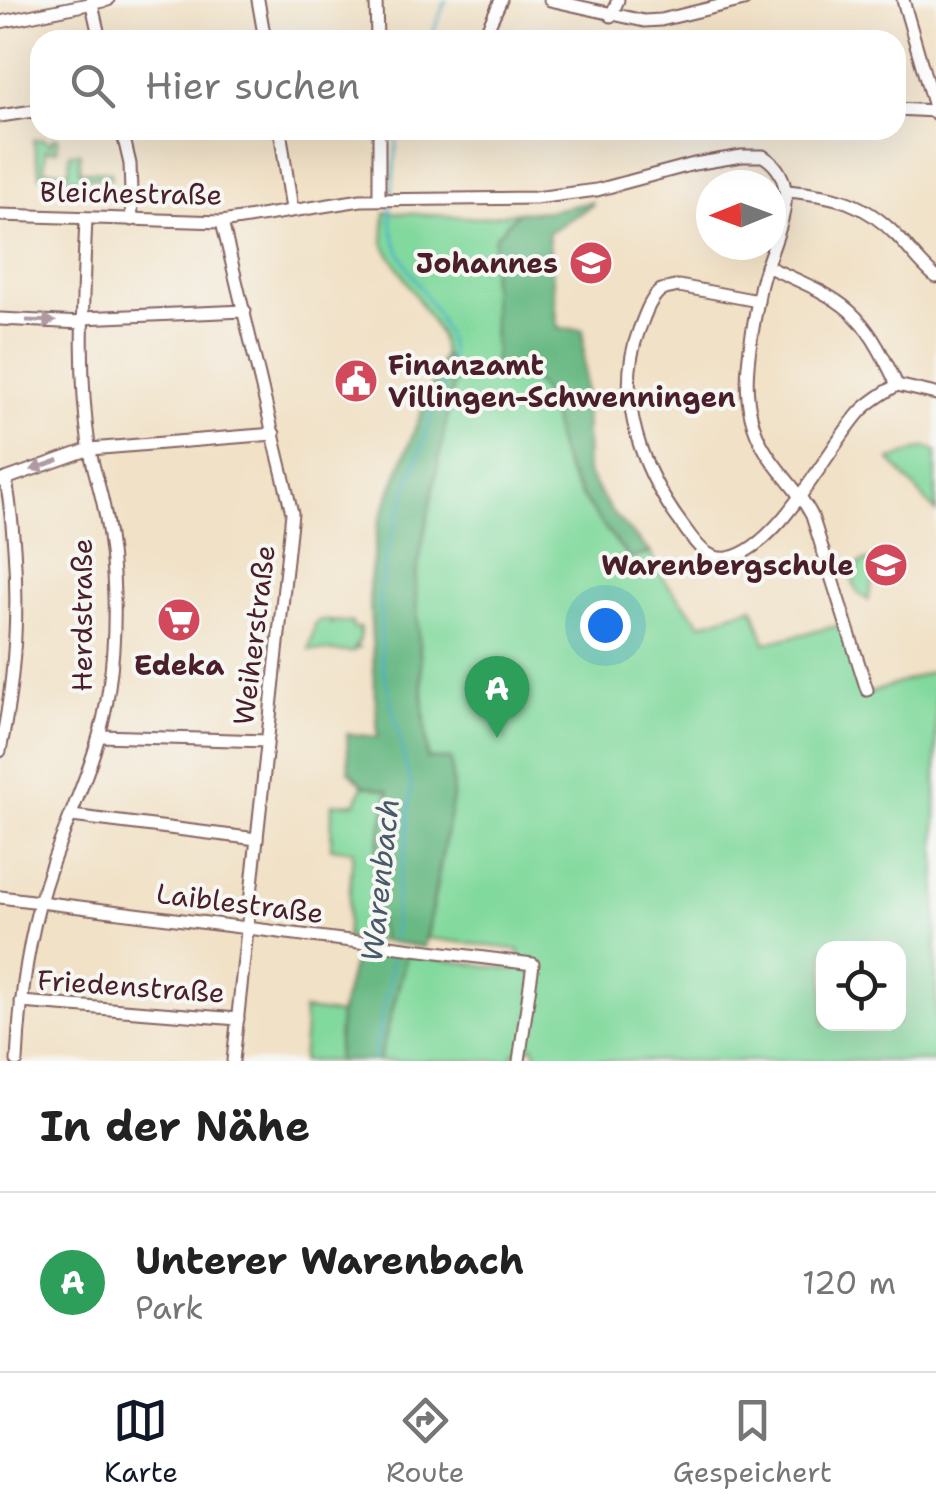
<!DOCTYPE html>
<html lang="de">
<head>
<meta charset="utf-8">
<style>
  body { margin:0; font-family:"Shantell Sans",sans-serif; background:#f2f2f2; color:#222 }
  .controls { position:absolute; right:30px; bottom:30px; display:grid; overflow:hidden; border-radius:20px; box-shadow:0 10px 40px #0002 }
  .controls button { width:90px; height:90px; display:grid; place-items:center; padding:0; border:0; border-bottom:2px solid #e0e0e0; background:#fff; color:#222; font:50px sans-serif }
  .compass { position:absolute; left:696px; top:170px; width:90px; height:90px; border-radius:50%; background:#fff; box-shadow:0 10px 40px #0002; rotate:269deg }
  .you { position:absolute; left:605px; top:625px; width:35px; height:35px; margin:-25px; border:8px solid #fff; border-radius:50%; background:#1a73e8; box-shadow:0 0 0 15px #1a73e833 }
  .badge { display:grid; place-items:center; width:65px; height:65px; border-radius:50%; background:#111827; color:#fff; font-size:32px; font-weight:700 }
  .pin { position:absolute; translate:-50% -82px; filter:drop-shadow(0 2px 5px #0008) }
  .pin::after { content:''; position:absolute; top:52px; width:35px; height:30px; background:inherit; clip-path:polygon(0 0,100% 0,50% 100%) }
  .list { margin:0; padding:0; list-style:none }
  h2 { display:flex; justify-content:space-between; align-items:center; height:130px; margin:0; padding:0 40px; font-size:42px }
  h2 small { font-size:32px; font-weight:400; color:#767676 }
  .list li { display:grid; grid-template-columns:65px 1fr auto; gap:30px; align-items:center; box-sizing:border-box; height:180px; padding:0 40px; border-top:2px solid #e0e0e0 }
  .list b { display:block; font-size:38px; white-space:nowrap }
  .list p { margin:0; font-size:32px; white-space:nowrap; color:#767676 }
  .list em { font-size:32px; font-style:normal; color:#767676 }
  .icon { flex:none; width:55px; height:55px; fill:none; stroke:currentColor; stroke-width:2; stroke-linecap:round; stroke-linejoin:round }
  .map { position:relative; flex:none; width:936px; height:1061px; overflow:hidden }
  .search { position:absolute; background:#fff; box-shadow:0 10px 40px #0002; left:30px; right:30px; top:30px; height:110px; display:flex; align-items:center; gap:25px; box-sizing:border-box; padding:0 35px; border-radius:30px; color:#767676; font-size:38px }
  .sheet { height:310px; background:#fff }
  nav { display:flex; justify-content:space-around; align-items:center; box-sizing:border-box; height:140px; border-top:2px solid #e0e0e0; background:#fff; font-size:28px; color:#767676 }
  nav a { display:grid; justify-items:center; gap:5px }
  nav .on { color:#111827 }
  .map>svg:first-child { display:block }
</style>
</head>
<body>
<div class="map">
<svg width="936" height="1061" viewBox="0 0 936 1061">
  <rect width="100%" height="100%" fill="#f6f6f2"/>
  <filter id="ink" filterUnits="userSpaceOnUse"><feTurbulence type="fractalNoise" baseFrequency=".01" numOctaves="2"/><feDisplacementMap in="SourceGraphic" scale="20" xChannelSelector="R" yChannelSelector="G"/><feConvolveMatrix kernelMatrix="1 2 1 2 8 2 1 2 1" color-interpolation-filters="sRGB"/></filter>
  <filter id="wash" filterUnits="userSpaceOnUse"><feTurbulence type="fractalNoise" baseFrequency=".0048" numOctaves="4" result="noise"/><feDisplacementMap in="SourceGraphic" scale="40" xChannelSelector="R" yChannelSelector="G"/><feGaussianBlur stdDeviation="2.25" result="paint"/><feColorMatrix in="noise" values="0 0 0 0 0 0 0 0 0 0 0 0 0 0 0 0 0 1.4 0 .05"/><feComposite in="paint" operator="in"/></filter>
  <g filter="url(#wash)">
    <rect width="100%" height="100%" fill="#f1e1c6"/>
    <g fill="#82d99d" stroke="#667c64" stroke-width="2.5" fill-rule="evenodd">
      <path d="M53,138H58L57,150H46L44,170L69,171L70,153H80L79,171L111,172V179L40,176L33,140L44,139L51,144Z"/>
      <path d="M385,212L480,218L518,212L495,238L491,278L496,379C513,375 525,370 539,384C554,399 554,436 561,457C575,496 605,527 630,559L650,552L664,580L701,624L753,607L765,643L841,625L862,696L936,670V1061H538L533,1046L513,1054L511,1061H379L407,955L516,970L520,950L427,938L453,797L451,759H428L415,582L455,372L444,354L440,335L383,243ZM824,948H898V1024H824Z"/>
      <path d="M925,447L936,451V512L890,460Z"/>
      <path d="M867,560L877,563L868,600L857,592L852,578L860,563Z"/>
      <path d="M320,620L331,621V624L335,621L352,623L353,628H360V640L355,647L359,648L351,652L309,650L315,624Z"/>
      <path d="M363,785L389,791L377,849L372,894L383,941L346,938L353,851L331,848L332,804L356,803Z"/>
      <path d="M303,1010L340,1014L337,1061H302L305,1027Z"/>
    </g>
    <g fill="#69b984" stroke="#5a6c58" stroke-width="2.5">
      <path d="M592,202V205L548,233L558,328L583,330L587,473L612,513L650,552L630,559C605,528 579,498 563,461C550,431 556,385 520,374L503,382L496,379L491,278L495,237L518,212L548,211Z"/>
      <path d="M444,354L456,372L415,582L427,759H451L453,797L424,947L383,941L372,894L377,849L389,791L363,785L349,771L347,734L378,737L369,588L378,524Z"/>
      <path d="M357,946L407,955L379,1061H337L340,1014Z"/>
    </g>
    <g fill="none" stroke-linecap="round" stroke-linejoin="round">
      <g stroke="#46afc5" stroke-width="2.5">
        <path d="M430,40L446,0"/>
        <path d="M392,193L398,130"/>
        <path d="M391,206C386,265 446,301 451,356L385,557L380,597L382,663L411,786L406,848L398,883L393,941"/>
        <path d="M373,1061L391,973L392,949"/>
      </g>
    </g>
  </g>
  <g filter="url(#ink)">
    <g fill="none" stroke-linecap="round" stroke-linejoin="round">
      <defs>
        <g id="minor">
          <path d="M91,0L100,40"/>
          <path d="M258,0L265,40"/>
          <path d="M376,0L377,40"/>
          <path d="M550,0L644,21L661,20L744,0"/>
          <path d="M903,0L936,114"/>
          <path d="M611,16L618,0"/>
          <path d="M0,22L108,0"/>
          <path d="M482,40L501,0"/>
          <path d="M896,109L935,111"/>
          <path d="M0,116L40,110"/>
          <path d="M122,130L130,164L132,220"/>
          <path d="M280,130L292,209"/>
          <path d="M379,130V199"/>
          <path d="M752,131L756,130"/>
          <path d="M788,191C835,196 863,201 897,236C910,249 921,265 936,277"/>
          <path d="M0,215L222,222L361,200L535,198L597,190L694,164L742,156H763C811,186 768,246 760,289C751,341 735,398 763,447C777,472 799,490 812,516L867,690"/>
          <path d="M222,222L292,513L233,1061"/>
          <path d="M766,266C844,301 860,305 897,385"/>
          <path d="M758,301L679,286L661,290C649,300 645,315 639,330C613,399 643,474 686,530C696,544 708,561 728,558C780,548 826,450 860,412C870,401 884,393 897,385L936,394"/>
          <path d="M82,318L245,311"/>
          <path d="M0,319L82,323"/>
          <path d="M0,481L90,449L274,434"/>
          <path d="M100,736L267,741"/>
          <path d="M0,751C19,661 21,571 6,479"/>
          <path d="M72,816L257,839"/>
          <path d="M0,897L533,964L519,1061"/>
          <path d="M21,1002L238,1019"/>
          <path d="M17,1061C20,995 29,929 51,867C72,806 101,752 109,687C117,631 116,568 105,513C101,490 93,469 89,446C78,370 83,294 86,218"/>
        </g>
      </defs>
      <use href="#minor" stroke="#846361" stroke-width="15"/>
      <use href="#minor" stroke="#fff" stroke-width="11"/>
    </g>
    <defs><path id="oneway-solid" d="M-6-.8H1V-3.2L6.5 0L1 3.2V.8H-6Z" transform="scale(2.5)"/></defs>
    <g fill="#ae9aa0">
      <use href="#oneway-solid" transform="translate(41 321) rotate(2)"/>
      <use href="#oneway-solid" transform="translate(45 465) rotate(160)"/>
    </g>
  </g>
  <defs>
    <symbol id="school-disc" viewBox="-11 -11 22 22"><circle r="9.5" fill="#d1495b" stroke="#f6f6f2"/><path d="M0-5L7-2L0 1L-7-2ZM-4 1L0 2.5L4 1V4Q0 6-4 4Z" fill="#fff"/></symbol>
    <symbol id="civic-disc" viewBox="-11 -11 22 22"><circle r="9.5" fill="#d1495b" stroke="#f6f6f2"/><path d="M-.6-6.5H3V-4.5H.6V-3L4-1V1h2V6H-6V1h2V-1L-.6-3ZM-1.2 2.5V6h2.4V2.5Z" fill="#fff"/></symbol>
    <symbol id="supermarket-disc" viewBox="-11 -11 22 22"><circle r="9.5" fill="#d1495b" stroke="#f6f6f2"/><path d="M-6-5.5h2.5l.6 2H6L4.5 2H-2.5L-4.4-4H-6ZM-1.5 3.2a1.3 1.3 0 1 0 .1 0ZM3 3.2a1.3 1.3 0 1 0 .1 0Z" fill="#fff"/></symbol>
  </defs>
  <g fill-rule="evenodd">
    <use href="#school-disc" x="566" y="238" width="50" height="50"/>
    <use href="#civic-disc" x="331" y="356" width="50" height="50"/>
    <use href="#school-disc" x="861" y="540" width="50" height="50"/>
    <use href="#supermarket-disc" x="154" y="595" width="50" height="50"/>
  </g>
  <g text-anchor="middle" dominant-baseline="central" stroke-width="8" stroke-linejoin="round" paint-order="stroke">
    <g font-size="28" fill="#4a1f2b" stroke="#f6f6f2">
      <text transform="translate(131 193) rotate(1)">Bleichestraße</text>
      <text transform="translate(82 615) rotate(-90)">Herdstraße</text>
      <text transform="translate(254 635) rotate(-83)">Weiherstraße</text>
      <text transform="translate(240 903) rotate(7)">Laiblestraße</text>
      <text transform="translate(131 986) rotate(4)">Friedenstraße</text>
    </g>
    <g font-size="28" font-weight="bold" fill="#4a1f2b" stroke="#f6f6f2" text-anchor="end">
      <text x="558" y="263">Johannes</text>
      <text x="388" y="365" text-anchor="start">Finanzamt<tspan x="388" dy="32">Villingen-Schwenningen</tspan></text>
      <text x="854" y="565">Warenbergschule</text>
      <text x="179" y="665" text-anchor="middle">Edeka</text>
    </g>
    <g font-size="30" font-style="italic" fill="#485969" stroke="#f6f6f2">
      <text transform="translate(380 880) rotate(-84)">Warenbach</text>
    </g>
  </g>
</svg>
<div class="controls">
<button><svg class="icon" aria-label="locate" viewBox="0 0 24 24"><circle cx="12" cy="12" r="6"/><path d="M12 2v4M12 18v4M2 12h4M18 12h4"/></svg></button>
</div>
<svg class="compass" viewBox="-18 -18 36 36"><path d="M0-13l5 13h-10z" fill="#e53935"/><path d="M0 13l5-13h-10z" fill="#767676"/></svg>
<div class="you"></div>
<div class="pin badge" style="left:497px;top:738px;background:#2e9e5b">A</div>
<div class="search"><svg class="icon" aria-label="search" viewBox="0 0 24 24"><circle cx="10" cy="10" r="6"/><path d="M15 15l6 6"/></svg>Hier suchen</div>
</div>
<section class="sheet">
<h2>In der Nähe<small></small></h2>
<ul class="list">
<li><span class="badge" style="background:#2e9e5b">A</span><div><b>Unterer Warenbach</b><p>Park</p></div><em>120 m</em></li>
</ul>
</section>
<nav>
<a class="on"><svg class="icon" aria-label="map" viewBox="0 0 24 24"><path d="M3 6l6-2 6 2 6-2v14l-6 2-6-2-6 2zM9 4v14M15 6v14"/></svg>Karte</a>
<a><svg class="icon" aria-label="directions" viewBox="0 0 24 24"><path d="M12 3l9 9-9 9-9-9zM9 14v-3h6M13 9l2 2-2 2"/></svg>Route</a>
<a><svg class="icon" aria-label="saved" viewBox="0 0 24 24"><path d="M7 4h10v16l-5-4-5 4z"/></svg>Gespeichert</a>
</nav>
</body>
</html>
